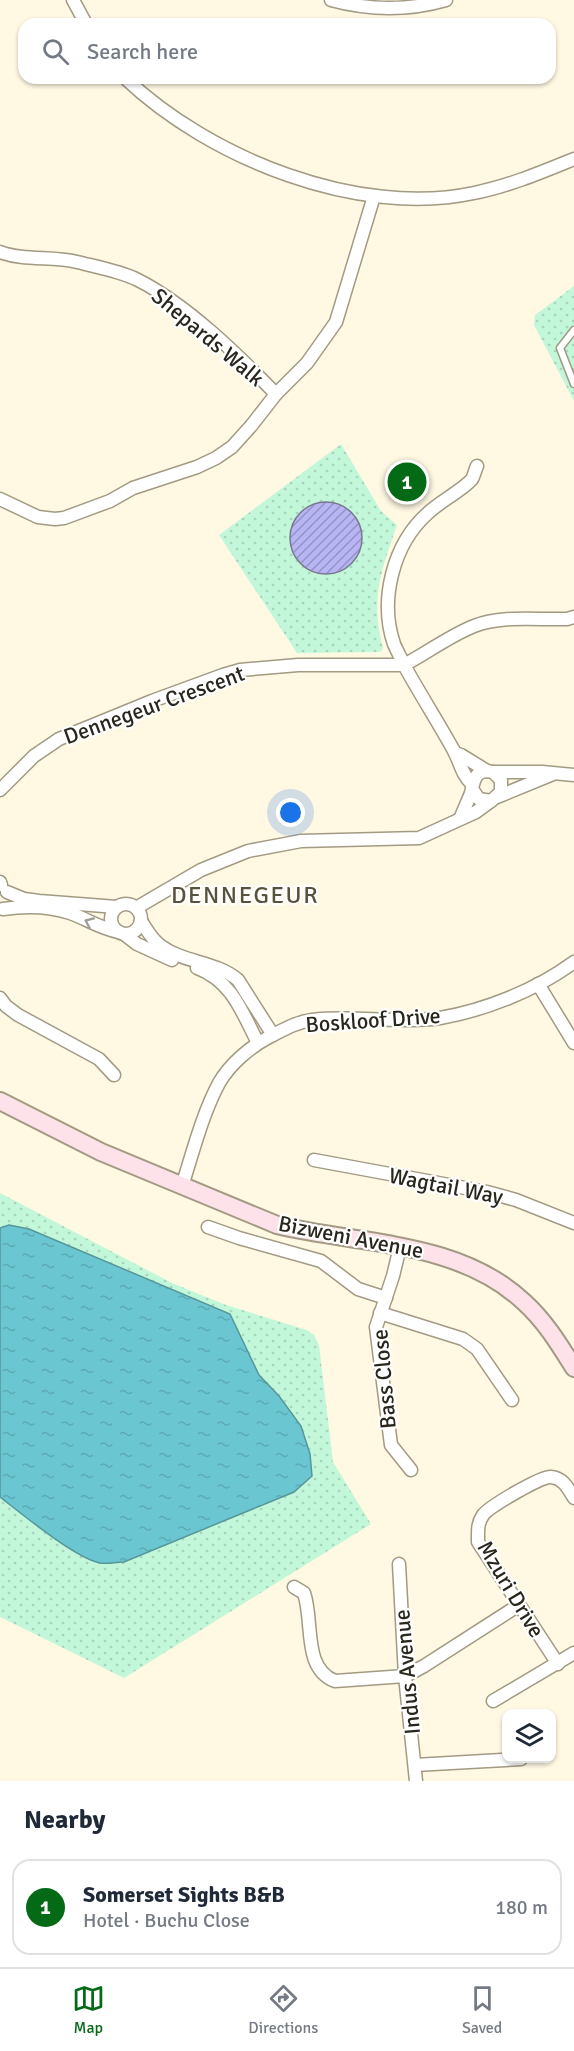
<!DOCTYPE html>
<html lang="en">
<head>
<meta charset="utf-8">
<style>
  body { margin:0; font-family:Signika,sans-serif; background:#f6f6f7; color:#1f2937 }
  .controls { position:absolute; right:18px; bottom:18px; display:grid; overflow:hidden; border-radius:12px; box-shadow:0 2px 4px #0004 }
  .controls button { width:54px; height:54px; display:grid; place-items:center; padding:0; border:0; border-bottom:2px solid #e0e1e3; background:#fff; color:#1f2937; font:30px sans-serif }
  .you { position:absolute; left:291px; top:813px; width:21px; height:21px; margin:-15px; border:4px solid #fff; border-radius:50%; background:#1a73e8; box-shadow:0 0 0 9px #1a73e833 }
  .badge { display:grid; place-items:center; width:39px; height:39px; border-radius:50%; background:#056a16; color:#fff; font-size:20px; font-weight:700 }
  .pin { position:absolute; translate:-50% -50%; border:3px solid #fff; box-shadow:0 2px 6px #0006 }
  .list { margin:0; padding:0; list-style:none }
  h2 { display:flex; justify-content:space-between; align-items:center; height:78px; margin:0; padding:0 24px; font-size:26px }
  h2 small { font-size:20px; font-weight:400; color:#747a83 }
  .list li { display:grid; grid-template-columns:39px 1fr auto; gap:18px; align-items:center; box-sizing:border-box; height:96px; margin:0 12px 12px; padding:0 12px; border:2px solid #e0e1e3; border-radius:18px }
  .list b { display:block; font-size:22px; white-space:nowrap }
  .list p { margin:0; font-size:20px; white-space:nowrap; color:#747a83 }
  .list em { font-size:20px; font-style:normal; color:#747a83 }
  .icon { flex:none; width:33px; height:33px; fill:none; stroke:currentColor; stroke-width:2; stroke-linecap:round; stroke-linejoin:round }
  .map { position:relative; flex:none; width:574px; height:1781px; overflow:hidden }
  .search { position:absolute; background:#fff; box-shadow:0 2px 4px #0004; left:18px; right:18px; top:18px; height:66px; display:flex; align-items:center; gap:15px; box-sizing:border-box; padding:0 21px; border-radius:18px; color:#747a83; font-size:22px }
  .sheet { height:186px; background:#fff }
  nav { display:flex; justify-content:space-around; align-items:center; box-sizing:border-box; height:84px; border-top:2px solid #e0e1e3; background:#fff; font-size:16px; color:#747a83 }
  nav a { display:grid; justify-items:center; gap:3px }
  nav .on { color:#056a16 }
  .map>svg:first-child { display:block }
</style>
</head>
<body>
<div class="map">
<svg width="574" height="1781" viewBox="0 0 574 1781">
  <defs>
    <pattern id="green-dots" width="8" height="8" patternUnits="userSpaceOnUse" patternTransform="scale(1.5)"><rect width="8" height="8" fill="#c2f8d9"/><path d="M2 2h.1M6 6h.1" fill="none" stroke="#a7d4ba" stroke-width="1.8" stroke-linecap="round"/></pattern>
    <pattern id="water-ripples" width="26" height="14" patternUnits="userSpaceOnUse" patternTransform="scale(1.5)"><rect width="26" height="14" fill="#6ac6d1"/><path d="M2 4q2-2 4 0t4 0M15 11q2-2 4 0t4 0" fill="none" stroke="#5caab3"/></pattern>
    <pattern id="building-hatch" width="6" height="6" patternUnits="userSpaceOnUse" patternTransform="scale(1.5)"><rect width="6" height="6" fill="#b7b5f4"/><path d="M-1 1l2-2M0 6l6-6M5 7l2-2" fill="none" stroke="#9593c5"/></pattern>
  </defs>
  <rect width="100%" height="100%" fill="#fff8e3"/>
  <g fill="url(#green-dots)">
    <path d="M574,286V401L534,325L535,315Z"/>
    <path d="M341,444L381,511L397,525C381,572 370,598 383,648L380,652L297,653L219,535Z"/>
    <path d="M0,1193L172,1283L226,1305L307,1330L314,1335L319,1345L333,1462L371,1524L124,1678L0,1617Z"/>
  </g>
  <path fill="url(#water-ripples)" stroke="#56969b" stroke-width="1.5" d="M9,1225L29,1229L230,1314L259,1375L279,1396L301,1426L310,1454L312,1476L294,1492L124,1562C116,1562 107,1564 100,1563C75,1558 22,1514 0,1497V1228Z"/>
  <circle fill="url(#building-hatch)" stroke="#77778e" stroke-width="1.5" cx="326" cy="538" r="36"/>
  <g fill="none" stroke-linecap="round" stroke-linejoin="round">
    <defs>
      <path id="lane" d="M574,330L560,348L574,384"/>
      <g id="street">
        <path d="M73,0L86,24"/>
        <path d="M331,0C368,10 408,11 446,0"/>
        <path d="M125,78C209,158 358,218 474,193C509,186 542,172 574,159"/>
        <path d="M0,252C24,261 52,256 77,262C97,267 120,271 138,280C187,305 237,354 276,394"/>
        <path d="M477,466C475,470 474,476 472,479C463,490 439,502 428,513C393,544 379,600 394,644C397,651 401,658 404,665C427,653 449,636 474,626C502,615 537,620 567,619L574,617"/>
        <path d="M0,499L38,517L55,519L64,518L110,501L133,488L197,467L216,458L232,447L251,426L276,394L307,363L336,322L374,196"/>
        <path d="M455,753L461,755L487,771"/>
        <path d="M493,772H542L574,775"/>
        <path d="M0,790L34,756L59,739L152,701L223,675L240,670L298,665H404C420,694 438,722 454,751C460,762 462,775 472,784"/>
        <path d="M497,797L553,774"/>
        <path d="M461,817C464,809 468,801 471,793C474,780 475,768 493,772L501,780V792L491,801L479,799L472,789"/>
        <path d="M0,882L1,885"/>
        <path d="M7,892L24,899L39,901L117,907"/>
        <circle cx="126" cy="919" r="15"/>
        <path d="M136,908L201,870L248,851L301,841L419,838L476,812L491,801"/>
        <path d="M3,909C24,906 49,906 70,913C87,919 101,929 119,932"/>
        <path d="M141,921C147,930 152,940 161,946C184,963 216,961 238,980L273,1035"/>
        <path d="M124,934L137,944L172,960"/>
        <path d="M197,968C232,981 242,1012 258,1043"/>
        <path d="M538,984L574,1043"/>
        <path d="M0,998L6,1006L18,1015L99,1059L114,1075"/>
        <path d="M314,1160L487,1192L516,1200L574,1223"/>
        <path d="M182,1186C193,1152 202,1115 219,1083C230,1064 250,1047 269,1037C283,1030 296,1022 312,1020C354,1015 397,1024 440,1018C486,1010 536,990 574,962"/>
        <path d="M208,1227L239,1238L321,1261L358,1289L386,1298"/>
        <path d="M400,1247L393,1276L376,1327L391,1445L411,1470"/>
        <path d="M380,1313L463,1339L477,1349L512,1400"/>
        <path d="M399,1564L405,1676L416,1781"/>
        <path d="M294,1587L304,1593C314,1622 302,1668 335,1681L405,1676L424,1666L519,1605"/>
        <path d="M558,1664L478,1542C478,1531 477,1524 483,1515C489,1507 541,1476 551,1477C563,1478 568,1488 574,1498"/>
        <path d="M493,1701L574,1653"/>
        <path d="M415,1765L521,1759"/>
      </g>
      <path id="secondary" d="M0,1101L101,1152L277,1225C360,1245 458,1240 524,1302C545,1321 559,1344 574,1368"/>
    </defs>
    <use href="#lane" stroke="#a29a82" stroke-width="9"/>
    <use href="#street" stroke="#a29a82" stroke-width="15"/>
    <use href="#secondary" stroke="#a29a82" stroke-width="20"/>
    <use href="#lane" stroke="#fff" stroke-width="6"/>
    <use href="#street" stroke="#fff" stroke-width="12"/>
    <use href="#secondary" stroke="#fde3e9" stroke-width="16"/>
  </g>
  <defs><path id="oneway-chevron" d="M-2-3.5L2.5 0L-2 3.5" fill="none" stroke-width="1.6" stroke-linecap="round" stroke-linejoin="round" transform="scale(1.5)"/></defs>
  <use stroke="#9f9d99" href="#oneway-chevron" transform="translate(89 922) rotate(-156)"/>
  <g text-anchor="middle" dominant-baseline="central" stroke-width="4.5" stroke-linejoin="round" paint-order="stroke">
    <g font-size="22" fill="#29261c" stroke="#fff">
      <text transform="translate(208 337) rotate(40)">Shepards Walk</text>
      <text transform="translate(154 705) rotate(-20)">Dennegeur Crescent</text>
      <text transform="translate(373 1020) rotate(-4)">Boskloof Drive</text>
      <text transform="translate(446 1186) rotate(11)">Wagtail Way</text>
      <text transform="translate(351 1237) rotate(11)">Bizweni Avenue</text>
      <text transform="translate(384 1379) rotate(-95)">Bass Close</text>
      <text transform="translate(511 1589) rotate(59)">Mzuri Drive</text>
      <text transform="translate(407 1672) rotate(-95)">Indus Avenue</text>
    </g>
    <g font-size="24" letter-spacing="1.5" fill="#58513b" stroke="#fff">
      <text x="245" y="895">DENNEGEUR</text>
    </g>
  </g>
</svg>
<div class="controls">
<button><svg class="icon" aria-label="layers" viewBox="0 0 24 24"><path d="M12 4l9 5-9 5-9-5zM3 14l9 5 9-5"/></svg></button>
</div>
<div class="you"></div>
<div class="pin badge" style="left:407px;top:482px">1</div>
<div class="search"><svg class="icon" aria-label="search" viewBox="0 0 24 24"><circle cx="10" cy="10" r="6"/><path d="M15 15l6 6"/></svg>Search here</div>
</div>
<section class="sheet">
<h2>Nearby<small></small></h2>
<ul class="list">
<li><span class="badge">1</span><div><b>Somerset Sights B&amp;B</b><p>Hotel · Buchu Close</p></div><em>180 m</em></li>
</ul>
</section>
<nav>
<a class="on"><svg class="icon" aria-label="map" viewBox="0 0 24 24"><path d="M3 6l6-2 6 2 6-2v14l-6 2-6-2-6 2zM9 4v14M15 6v14"/></svg>Map</a>
<a><svg class="icon" aria-label="directions" viewBox="0 0 24 24"><path d="M12 3l9 9-9 9-9-9zM9 14v-3h6M13 9l2 2-2 2"/></svg>Directions</a>
<a><svg class="icon" aria-label="saved" viewBox="0 0 24 24"><path d="M7 4h10v16l-5-4-5 4z"/></svg>Saved</a>
</nav>
</body>
</html>
